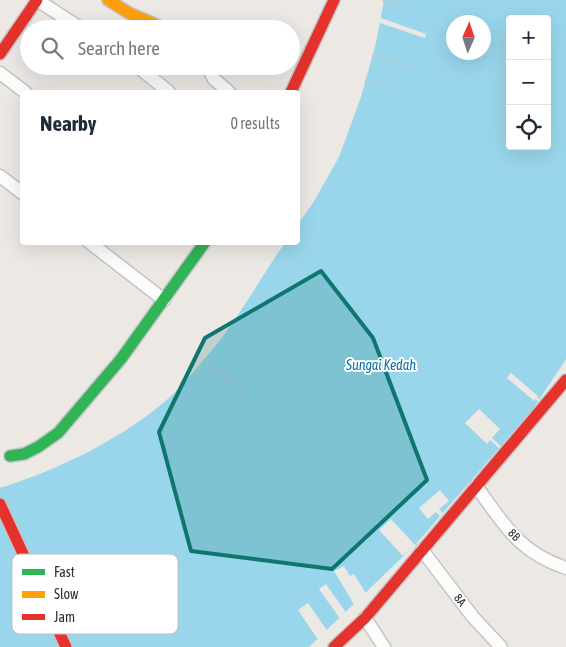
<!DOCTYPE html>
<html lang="en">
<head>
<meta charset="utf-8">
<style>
  body { margin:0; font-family:"Asap Condensed",sans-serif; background:#f6f6f7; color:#1f2937 }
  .controls { position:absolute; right:15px; top:15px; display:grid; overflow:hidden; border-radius:5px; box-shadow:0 5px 20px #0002 }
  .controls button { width:45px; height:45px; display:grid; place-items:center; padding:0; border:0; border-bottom:1px solid #e0e1e3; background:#fff; color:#1f2937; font:25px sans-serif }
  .compass { position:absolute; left:446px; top:15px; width:45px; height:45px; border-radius:50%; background:#fff; box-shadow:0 5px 20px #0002; rotate:3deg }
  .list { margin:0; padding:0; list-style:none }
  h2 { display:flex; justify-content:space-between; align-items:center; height:65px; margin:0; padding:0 20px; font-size:21px }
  h2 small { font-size:16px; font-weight:400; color:#747a83 }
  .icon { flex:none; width:28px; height:28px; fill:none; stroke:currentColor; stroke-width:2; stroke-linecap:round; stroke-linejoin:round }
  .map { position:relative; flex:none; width:566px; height:647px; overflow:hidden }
  .search { position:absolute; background:#fff; box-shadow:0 5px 20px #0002; left:20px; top:20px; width:280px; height:55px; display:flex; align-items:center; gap:12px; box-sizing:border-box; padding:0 18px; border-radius:28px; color:#747a83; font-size:19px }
  .panel { position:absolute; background:#fff; box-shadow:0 5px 20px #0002; left:20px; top:90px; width:280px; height:155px; border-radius:5px }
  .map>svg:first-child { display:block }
</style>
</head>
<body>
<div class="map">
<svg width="566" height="647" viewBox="0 0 566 647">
  <rect width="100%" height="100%" fill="#ece8e4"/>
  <path fill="#99d6ec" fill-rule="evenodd" d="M384,0H566V359L533,409L415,545L309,647H0V488C58,470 124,438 170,397C185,383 199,365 213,349C240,316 260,278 285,243L298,242V224L313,203L339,157L361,97L376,43ZM510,19H547V146H510ZM454,22H484V52H454Z"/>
  <g fill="#ece8e4">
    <path d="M378,17L426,34L425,38L377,22Z"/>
    <path d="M511,373L538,396L537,397L542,401L540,403L535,399L534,401L507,378Z"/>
    <path d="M479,409L500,429L492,438L504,449L503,452L490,440L487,444L465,423Z"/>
    <path d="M440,490L449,501L439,509L445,516L442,519L436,512L428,519L419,508Z"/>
    <path d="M391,519L415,545L403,556L379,530Z"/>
    <path d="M344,566L350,576L354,574L367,595L355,606L334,571Z"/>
    <path d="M326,584L347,614L341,620L319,589Z"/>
    <path d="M308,603L328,632L319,641L298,610Z"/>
  </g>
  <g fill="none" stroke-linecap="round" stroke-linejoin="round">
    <defs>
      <g id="street">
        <path d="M37,0L82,29"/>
        <path d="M137,66L169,92"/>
        <path d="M207,66L214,79L229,92"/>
        <path d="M0,73L25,92"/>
        <path d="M0,176L22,193"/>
        <path d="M89,242L164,300"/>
        <path d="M476,486C504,524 518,552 566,568"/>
        <path d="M422,550L473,617L501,647"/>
        <path d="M365,618L384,647"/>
      </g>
      <path id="fast" d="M10,456L24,454L38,447L58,433L121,359L205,242"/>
      <path id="slow" d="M108,0L129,13L166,29"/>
      <g id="jam">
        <path d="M0,54L37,0"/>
        <path d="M291,92L334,0"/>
        <path d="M0,504L66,647"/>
        <path d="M334,647L365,618L566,380"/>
      </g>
    </defs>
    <use href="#street" stroke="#c5c4c5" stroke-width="15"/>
    <use href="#fast" stroke="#c5c4c5" stroke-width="14"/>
    <use href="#slow" stroke="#c5c4c5" stroke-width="14"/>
    <use href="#jam" stroke="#c5c4c5" stroke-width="14"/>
    <g stroke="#c9c9c8" stroke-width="2" stroke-dasharray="4 2.5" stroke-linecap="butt">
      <path d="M382,0L409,7"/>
      <path d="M372,55L409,67"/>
      <path d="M365,80L387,91"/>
      <path d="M204,359L245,396"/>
    </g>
    <use href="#street" stroke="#fcfcfb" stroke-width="12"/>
    <use href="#fast" stroke="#30b455" stroke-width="11"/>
    <use href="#slow" stroke="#ff9f0a" stroke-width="11"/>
    <use href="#jam" stroke="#e5322d" stroke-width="11"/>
  </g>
  <path fill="#0f766e" fill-opacity="0.2" stroke="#0f766e" stroke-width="4" stroke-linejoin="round" d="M321,271L373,338L427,480L332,569L191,551L159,432L205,338Z"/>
  <g text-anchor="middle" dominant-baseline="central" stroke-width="4" stroke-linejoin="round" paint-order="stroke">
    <g font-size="12" fill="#2e2e2e" stroke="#fff">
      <text transform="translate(514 535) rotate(45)">8B</text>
      <text transform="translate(460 600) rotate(51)">8A</text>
    </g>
    <g font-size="14" font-style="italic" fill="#0d6fa3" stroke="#fff">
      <text x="381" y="365">Sungai Kedah</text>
    </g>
  </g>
  <rect x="12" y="554" width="166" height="80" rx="8" fill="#fff" stroke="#c0c0c0" stroke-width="1"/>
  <rect x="22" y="569" width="23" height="6" fill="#30b455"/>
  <rect x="22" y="591" width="23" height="7" fill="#ff9f0a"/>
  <rect x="22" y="614" width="23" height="6" fill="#e5322d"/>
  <g font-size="14" fill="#2e2e2e">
    <text x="54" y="577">Fast</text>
    <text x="54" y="599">Slow</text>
    <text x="54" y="622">Jam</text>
  </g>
</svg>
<div class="controls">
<button>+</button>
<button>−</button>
<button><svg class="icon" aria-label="locate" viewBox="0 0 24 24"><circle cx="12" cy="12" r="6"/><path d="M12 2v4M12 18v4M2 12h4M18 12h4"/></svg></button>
</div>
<svg class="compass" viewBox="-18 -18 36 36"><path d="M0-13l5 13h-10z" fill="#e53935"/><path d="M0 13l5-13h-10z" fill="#747a83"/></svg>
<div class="search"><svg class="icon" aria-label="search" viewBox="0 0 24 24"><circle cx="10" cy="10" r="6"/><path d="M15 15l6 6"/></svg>Search here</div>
<section class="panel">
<h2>Nearby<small>0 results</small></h2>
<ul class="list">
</ul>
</section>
</div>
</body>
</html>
